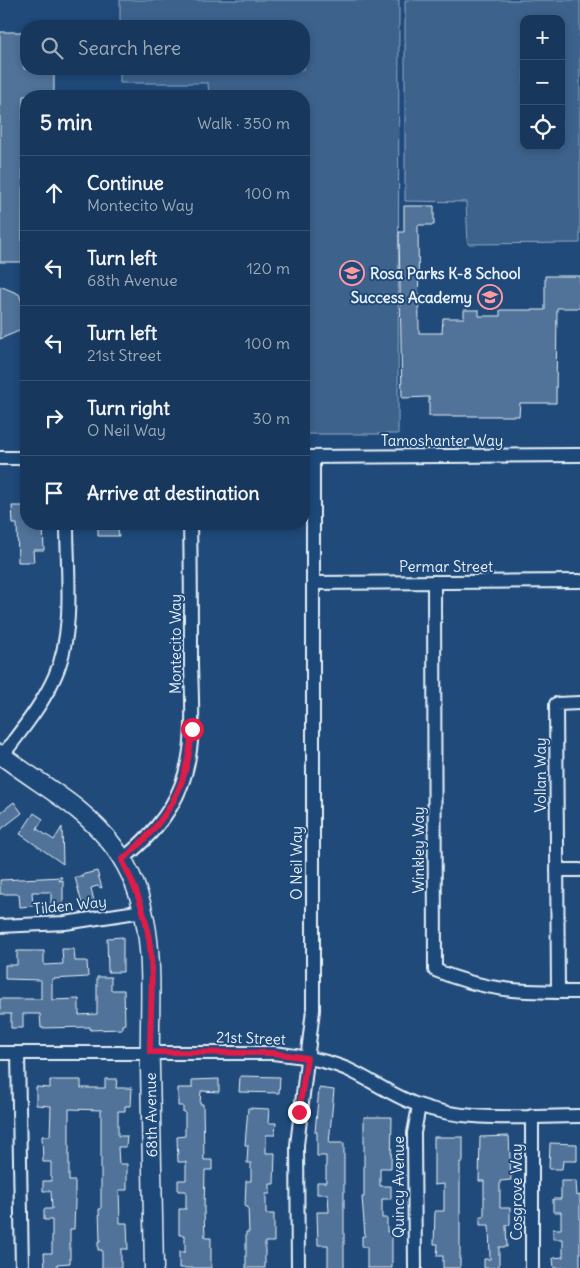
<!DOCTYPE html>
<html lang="en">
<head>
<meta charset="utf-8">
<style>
  body { margin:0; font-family:Delius,sans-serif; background:#244365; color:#f1f3f6 }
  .controls { position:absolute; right:15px; top:15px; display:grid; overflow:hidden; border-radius:10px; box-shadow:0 2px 8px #0003 }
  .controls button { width:45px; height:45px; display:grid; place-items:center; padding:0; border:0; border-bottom:1px solid #365272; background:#17385c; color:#f1f3f6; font:25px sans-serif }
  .stop { position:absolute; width:15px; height:15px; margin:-11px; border:4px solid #e11d48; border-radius:50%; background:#fff }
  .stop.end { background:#e11d48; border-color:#fff; box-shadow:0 1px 5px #0008 }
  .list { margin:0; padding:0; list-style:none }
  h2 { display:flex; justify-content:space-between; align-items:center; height:65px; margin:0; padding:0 20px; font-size:21px }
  h2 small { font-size:16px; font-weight:400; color:#9eacbb }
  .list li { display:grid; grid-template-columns:32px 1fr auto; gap:15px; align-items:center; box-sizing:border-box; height:75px; padding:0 20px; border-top:1px solid #365272 }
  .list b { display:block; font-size:19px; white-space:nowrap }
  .list p { margin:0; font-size:16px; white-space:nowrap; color:#9eacbb }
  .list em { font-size:16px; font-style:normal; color:#9eacbb }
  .icon { flex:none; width:28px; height:28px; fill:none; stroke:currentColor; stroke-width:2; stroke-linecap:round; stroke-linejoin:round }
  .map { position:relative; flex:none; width:580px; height:1268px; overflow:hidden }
  .search { position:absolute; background:#17385c; box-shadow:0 2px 8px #0003; left:20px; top:20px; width:290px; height:55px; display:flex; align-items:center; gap:12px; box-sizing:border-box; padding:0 18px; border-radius:20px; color:#9eacbb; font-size:19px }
  .panel { position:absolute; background:#17385c; box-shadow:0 2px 8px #0003; left:20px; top:90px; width:290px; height:440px; border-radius:20px }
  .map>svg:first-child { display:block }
</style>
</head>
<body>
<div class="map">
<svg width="580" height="1268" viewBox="0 0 580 1268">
  <rect width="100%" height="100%" fill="#1f4a7a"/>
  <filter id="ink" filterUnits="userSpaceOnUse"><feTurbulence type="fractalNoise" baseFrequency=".02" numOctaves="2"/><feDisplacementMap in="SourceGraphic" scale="10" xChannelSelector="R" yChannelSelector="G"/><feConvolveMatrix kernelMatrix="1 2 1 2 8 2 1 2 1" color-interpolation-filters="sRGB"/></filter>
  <g filter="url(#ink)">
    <g fill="#3c628c" stroke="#92aac2" fill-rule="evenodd">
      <path d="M120,0H399L398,434H304V96H209L208,83H120V69H304V26H120Z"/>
      <path d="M405,0H580V243L468,244L466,202L405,201ZM524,19H561V146H524Z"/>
    </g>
    <g fill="#517399" stroke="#e8f1f8">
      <path d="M0,32H24V69H54V96H23L22,262H0Z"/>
      <path d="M404,206H434V225H418L419,333H442L443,318H464V310H479V316H500V310H545V276H580V308H557L556,403H520L519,416H429V397L402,398L399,232H404Z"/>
      <path d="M0,286L19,294L26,312L19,331L0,339Z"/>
      <path d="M12,506H26V524H43L44,550H33L34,562H18L17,524H13Z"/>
      <path d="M98,524H117L119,536H98Z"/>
      <path d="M14,802L22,813L0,830V813Z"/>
      <path d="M34,813L43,819L37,829L54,840L62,827L63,864L20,834Z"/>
      <path d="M97,871L102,888L97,886L91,888L94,901L82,904L75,877H84L81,875Z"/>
      <path d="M62,877L59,881L63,880V906H51V892H32L33,906L20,907L19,894H0V880Z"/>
      <path d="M123,937V972H108L107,938Z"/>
      <path d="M62,949H74L75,961H87L88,977L52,979V1000L79,999V1015L97,1014V977H111V990H124L125,1024L122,1025V1029L90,1030V1027L41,1028L40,1014H23V1028H11V1014H0V999H41V980L5,979V965H17V951H44V965L63,964Z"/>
      <path d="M240,1076L280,1077L279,1093L239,1092Z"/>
      <path d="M105,1079H117L116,1088H132L131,1106H125V1111H118V1136H127L126,1147H118L119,1164H127V1190H119L120,1223H127L128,1249H121V1268H102V1250H98V1241H100L99,1209H101V1110L69,1109V1181H75V1202L74,1229H70V1263L57,1264V1268H45L44,1253H52V1220H44V1209H52L51,1191H43V1181H51V1162H43L42,1136H50L51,1106L36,1105V1087L50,1088V1080H81V1088H105Z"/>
      <path d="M219,1079V1092L201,1091L200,1104H203L204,1160H212V1170H205L204,1210L205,1238H211V1268H179V1252H185V1235H179V1209H186V1191H178V1180H186V1162H178L177,1137L185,1136V1112H183V1106H178V1088H192V1080Z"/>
      <path d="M319,1088L334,1090L329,1143H344V1268H328V1245H318L317,1212H329L328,1194H317V1182H326V1156H317V1132H315Z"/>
      <path d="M248,1108L269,1109L268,1123H276L275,1135H266V1153H275L274,1184H270V1194H266V1214H274V1242H265V1268H246V1232H249L248,1207H245L246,1181H251V1163H247L248,1145H245Z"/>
      <path d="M364,1117H392L391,1168H380V1186H391V1199H382V1218H387V1232H392V1268H367V1247H362V1236H365L362,1197H364Z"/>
      <path d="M509,1136L511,1180L500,1181V1208H510V1225H506L507,1247H499V1268H484V1259H490L489,1225H480V1217H484V1181H479L480,1137Z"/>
      <path d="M434,1137H463V1162H460V1268H443V1256H437L438,1244H434L435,1211H444V1184L434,1185Z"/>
      <path d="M550,1143L577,1144V1161H563L562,1169H549Z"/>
      <path d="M561,1181H576L577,1196L580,1195V1268H554L553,1258L563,1257V1239H553V1229H561V1212H553V1199H561Z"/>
    </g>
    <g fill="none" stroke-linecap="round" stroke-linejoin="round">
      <defs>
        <g id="street">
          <path d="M304,457L580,455"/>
          <path d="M0,458H26"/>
          <path d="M434,582L435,970C487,992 524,992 580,992"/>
          <path d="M313,583L580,581"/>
          <path d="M0,759C19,733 42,706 55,676C75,632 67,571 67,524"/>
          <path d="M122,860C147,839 169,817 181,786C196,748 192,705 191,665C191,618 191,571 190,524"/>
          <path d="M557,870H580"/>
          <path d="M0,926L65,923L143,911"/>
          <path d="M558,992L556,704L580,703"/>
          <path d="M0,1053H273C298,1056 323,1059 347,1069C371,1080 393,1096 418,1105C468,1123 528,1116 580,1116"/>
          <path d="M18,1053L22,1268"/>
          <path d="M532,1116V1268"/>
          <path d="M298,1268L297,1145L313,1010V457"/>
          <path d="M415,1268L414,1133L419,1106"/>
        </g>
        <path id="secondary" d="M0,754C41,786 82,804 114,847C162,911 148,992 150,1067C151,1134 153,1201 154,1268"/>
      </defs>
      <use href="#street" stroke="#e8f1f8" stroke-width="16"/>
      <use href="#secondary" stroke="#e8f1f8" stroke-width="21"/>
      <use href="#street" stroke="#1f4a7a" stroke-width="12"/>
      <use href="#secondary" stroke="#1f4a7a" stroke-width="18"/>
    </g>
  </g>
  <g fill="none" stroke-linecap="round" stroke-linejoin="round" filter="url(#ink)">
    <path stroke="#e11d48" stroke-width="6" d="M192,729C188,788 167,822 122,860C134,884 144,907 148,933C155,971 150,1013 150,1052L273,1053L307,1058L299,1112"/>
  </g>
  <defs>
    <symbol id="school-ring" viewBox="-11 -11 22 22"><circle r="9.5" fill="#1f4a7a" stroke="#ff9aa2" stroke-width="1.5"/><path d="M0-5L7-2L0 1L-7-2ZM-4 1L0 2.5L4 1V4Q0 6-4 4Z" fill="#ff9aa2"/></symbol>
  </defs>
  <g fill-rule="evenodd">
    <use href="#school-ring" x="338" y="259" width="28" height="28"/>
    <use href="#school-ring" x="476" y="283" width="28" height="28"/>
  </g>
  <g text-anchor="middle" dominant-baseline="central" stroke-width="4" stroke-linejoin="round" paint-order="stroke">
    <g font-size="15" font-weight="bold" fill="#e8f1f8" stroke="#1f4a7a" text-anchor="start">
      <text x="370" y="273">Rosa Parks K-8 School</text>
      <text x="472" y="297" text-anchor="end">Success Academy</text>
    </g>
    <g font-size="15" fill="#e8f1f8" stroke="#1f4a7a">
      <text x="442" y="440">Tamoshanter Way</text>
      <text x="446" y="566">Permar Street</text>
      <text transform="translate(175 644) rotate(-90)">Montecito Way</text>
      <text transform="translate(540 775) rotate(-90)">Vollan Way</text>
      <text transform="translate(418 850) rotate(-90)">Winkley Way</text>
      <text transform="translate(296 863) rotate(-90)">O Neil Way</text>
      <text transform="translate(70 905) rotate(-6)">Tilden Way</text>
      <text transform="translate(251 1038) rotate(2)">21st Street</text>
      <text transform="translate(151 1115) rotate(-91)">68th Avenue</text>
      <text transform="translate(398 1187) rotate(-90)">Quincy Avenue</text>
      <text transform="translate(516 1192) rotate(-90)">Cosgrove Way</text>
    </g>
  </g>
</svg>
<div class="controls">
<button>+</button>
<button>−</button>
<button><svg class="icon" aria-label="locate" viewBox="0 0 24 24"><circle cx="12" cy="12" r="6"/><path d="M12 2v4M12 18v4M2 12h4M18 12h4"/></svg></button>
</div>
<div class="stop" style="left:192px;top:729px"></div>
<div class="stop end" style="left:299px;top:1112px"></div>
<div class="search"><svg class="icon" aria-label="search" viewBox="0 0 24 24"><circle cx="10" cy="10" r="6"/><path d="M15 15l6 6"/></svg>Search here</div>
<section class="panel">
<h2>5 min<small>Walk · 350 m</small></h2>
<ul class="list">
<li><svg class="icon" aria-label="ahead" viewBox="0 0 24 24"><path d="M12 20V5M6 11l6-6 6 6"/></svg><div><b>Continue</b><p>Montecito Way</p></div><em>100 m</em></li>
<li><svg class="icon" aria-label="left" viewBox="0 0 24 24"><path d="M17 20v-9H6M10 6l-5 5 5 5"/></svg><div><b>Turn left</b><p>68th Avenue</p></div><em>120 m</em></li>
<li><svg class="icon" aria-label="left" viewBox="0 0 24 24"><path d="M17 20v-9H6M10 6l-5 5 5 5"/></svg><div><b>Turn left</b><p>21st Street</p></div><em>100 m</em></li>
<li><svg class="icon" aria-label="right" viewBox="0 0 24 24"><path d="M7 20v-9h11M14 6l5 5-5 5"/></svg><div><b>Turn right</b><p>O Neil Way</p></div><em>30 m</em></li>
<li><svg class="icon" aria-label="arrive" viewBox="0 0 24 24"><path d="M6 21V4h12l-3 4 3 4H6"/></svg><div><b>Arrive at destination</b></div></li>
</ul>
</section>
</div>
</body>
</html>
